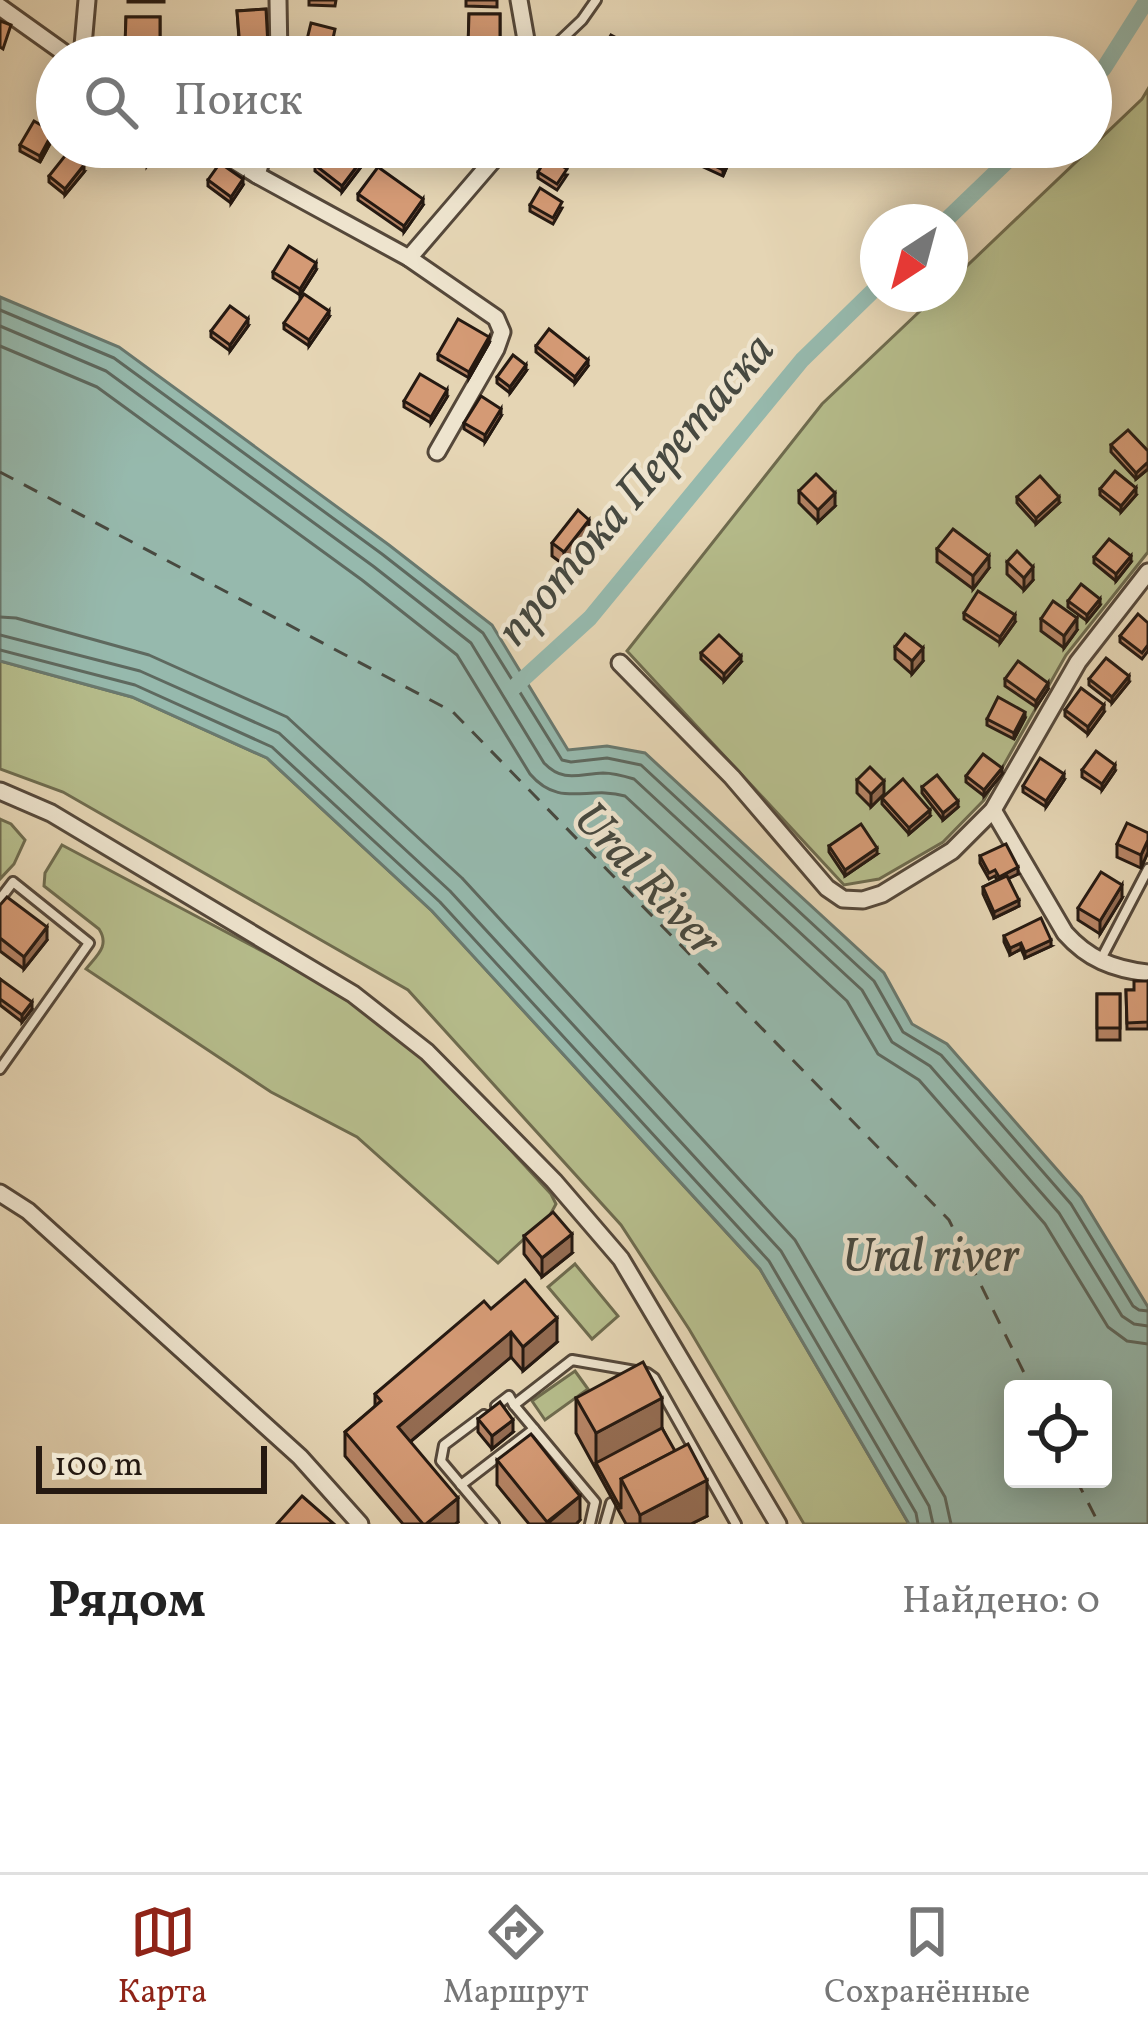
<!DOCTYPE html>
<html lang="ru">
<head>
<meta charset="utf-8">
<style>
  body { margin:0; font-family:Vollkorn,serif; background:#f6f6f6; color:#222 }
  .controls { position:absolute; right:36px; bottom:36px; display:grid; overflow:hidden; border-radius:12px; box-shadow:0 6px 30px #0003 }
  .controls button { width:108px; height:108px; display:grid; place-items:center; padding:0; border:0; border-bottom:3px solid #e0e0e0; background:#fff; color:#222; font:60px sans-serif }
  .compass { position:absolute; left:860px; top:204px; width:108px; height:108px; border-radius:50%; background:#fff; box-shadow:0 6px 30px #0003; rotate:216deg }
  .scale { position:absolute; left:36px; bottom:30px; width:231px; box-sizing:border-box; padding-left:12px; border:6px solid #251911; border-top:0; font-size:33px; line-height:42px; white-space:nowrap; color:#251911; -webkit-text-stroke:9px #eee4ce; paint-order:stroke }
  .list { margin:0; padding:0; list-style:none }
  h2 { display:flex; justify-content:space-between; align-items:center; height:156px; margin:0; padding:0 48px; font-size:51px }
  h2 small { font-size:39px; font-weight:400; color:#767676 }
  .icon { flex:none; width:66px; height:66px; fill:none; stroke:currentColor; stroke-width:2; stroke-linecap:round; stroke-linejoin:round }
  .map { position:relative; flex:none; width:1148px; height:1524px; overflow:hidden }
  .search { position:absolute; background:#fff; box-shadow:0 6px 30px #0003; left:36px; right:36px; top:36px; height:132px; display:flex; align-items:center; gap:30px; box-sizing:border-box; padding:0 42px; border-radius:66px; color:#767676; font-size:45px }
  .sheet { height:348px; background:#fff }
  nav { display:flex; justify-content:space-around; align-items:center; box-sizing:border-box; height:168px; border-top:3px solid #e0e0e0; background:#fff; font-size:33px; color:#767676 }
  nav a { display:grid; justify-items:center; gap:6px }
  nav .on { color:#8f2418 }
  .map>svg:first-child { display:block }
</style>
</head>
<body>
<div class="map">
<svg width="1148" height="1524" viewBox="0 0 1148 1524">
  <rect width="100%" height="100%" fill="#e5d5b4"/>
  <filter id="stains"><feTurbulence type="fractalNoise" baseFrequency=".00167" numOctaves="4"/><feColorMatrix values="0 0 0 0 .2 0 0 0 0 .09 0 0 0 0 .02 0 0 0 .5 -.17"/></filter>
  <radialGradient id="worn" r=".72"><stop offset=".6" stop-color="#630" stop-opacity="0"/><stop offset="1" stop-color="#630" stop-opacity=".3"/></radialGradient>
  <g fill="#b6bd8c" stroke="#6e6b4e" stroke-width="3">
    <path d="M1148,89V552L1066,655L984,800L943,842L879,879L844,885L627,651L822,404L938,294H950V282L1142,99Z"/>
    <path d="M0,661L132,697L267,758L432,911L760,1269L909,1524H804L689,1329L621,1225L408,990L63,792L0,769Z"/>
    <path d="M0,819L11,824L25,840L14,864L0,879Z"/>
    <path d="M62,845L358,1002L446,1080L551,1194L556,1204L550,1215L498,1263L357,1137L271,1092L86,969C97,955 110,946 99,929L44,886L45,873Z"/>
    <path d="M575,1264L618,1316L592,1339L548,1287Z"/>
    <path d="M575,1371L588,1389L545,1420L532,1401Z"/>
  </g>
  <path fill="#96b9ad" stroke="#69796f" stroke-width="3" fill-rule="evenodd" d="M0,297L119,347L389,545L492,625L568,750L607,746L645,753L884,973L912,1024L947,1044L1081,1197L1148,1307V1524H909L760,1269L432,911L267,758L132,697L0,661ZM1013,1389H1103V1479H1013Z"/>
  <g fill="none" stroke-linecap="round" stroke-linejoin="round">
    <g stroke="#5e695f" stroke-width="3">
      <path d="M0,310L114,358L382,554L483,633L562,760L571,762L607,758L641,765L874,981L903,1032L941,1055L1071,1204L1133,1306L1139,1310L1148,1311"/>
      <path d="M0,326L106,371L373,566L471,643L544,763C563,783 579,774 603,773C613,773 624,776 634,779L862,990L892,1042L930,1066L1059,1213L1122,1316L1134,1324L1148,1326"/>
      <path d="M0,346L97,387L362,580L457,655L530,774C560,809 588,785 625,796L847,1001L878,1054L919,1080L1045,1224L1108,1327L1127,1341L1148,1344"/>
      <path d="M0,617L16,618L149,655L287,717L462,878L795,1240L945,1497L951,1524"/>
      <path d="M0,635L140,671L279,733L450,891L781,1251L929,1506L933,1524"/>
      <path d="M0,650L135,685L272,747L440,902L769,1261L916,1513L918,1524"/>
    </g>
    <g stroke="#96b9ad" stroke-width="16">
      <path d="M1091,80L1104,68L1147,0"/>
      <path d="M944,222L1022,147"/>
      <path d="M511,690L590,618L802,360L878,286"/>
    </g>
    <g stroke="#474940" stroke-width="3" stroke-dasharray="15 12" stroke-linecap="butt">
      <path d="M0,472L453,712L949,1220L1032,1389"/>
      <path d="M1076,1479L1099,1524"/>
    </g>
    <defs>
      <g id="lane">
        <path d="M543,57L582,20L596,0"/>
        <path d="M0,899L13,882L89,943L0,1069"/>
        <path d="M1100,961L1148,869"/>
        <path d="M514,1405L595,1502L590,1524"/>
        <path d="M496,1406L509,1396L514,1405L572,1360L647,1373L654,1378L736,1524"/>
        <path d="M484,1415L444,1445L441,1461L494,1524"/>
        <path d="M461,1485L534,1429"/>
        <path d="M605,1524L611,1503"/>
      </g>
      <g id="street">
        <path d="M278,0L279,57"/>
        <path d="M519,0L529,57"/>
        <path d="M0,7L70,57"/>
        <path d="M82,57L87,0"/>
        <path d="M212,147L257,175L409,258L496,318L502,332L496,349L437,452"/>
        <path d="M257,175L265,147"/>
        <path d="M409,258L494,159L499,147"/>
        <path d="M620,663L732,777L827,888L843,899L863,900L882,894L952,851L993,810L1078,662L1148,572"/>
        <path d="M0,791L51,813L353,994L427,1052L554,1181L621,1259L778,1524"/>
        <path d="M993,810L1065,933C1088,959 1113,969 1148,973"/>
        <path d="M0,1193L28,1211L300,1457L360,1524"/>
      </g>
    </defs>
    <use href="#lane" stroke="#55483a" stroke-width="14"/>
    <use href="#street" stroke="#55483a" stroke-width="21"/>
    <use href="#lane" stroke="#eee4ce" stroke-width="8"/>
    <use href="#street" stroke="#eee4ce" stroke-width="15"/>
  </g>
  <g fill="#b68465" stroke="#251911" stroke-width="3">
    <rect x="128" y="0" width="36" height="2"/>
    <path d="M309,0H336L335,6L309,5Z"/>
    <path d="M466,0H497V7L466,6Z"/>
    <path d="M266,9L268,52L240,54L237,11Z"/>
    <path d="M469,14H500V52H468Z"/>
    <path d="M126,17H160V51H125Z"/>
    <path d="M53,138L40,162L20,151V145Z"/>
    <path d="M126,147H160L147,166L126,153Z"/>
    <path d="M735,147L723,176L697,164V157Z"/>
    <path d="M367,159L342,192L315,171V165Z"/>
    <path d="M84,172L65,195L49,182V176Z"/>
    <path d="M538,172L567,175L557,190L538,178Z"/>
    <path d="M208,180L243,185L231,203L208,186Z"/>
    <path d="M358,194L423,205L404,232L358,200Z"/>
    <path d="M530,205L562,208L553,224L530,211Z"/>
    <path d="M316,270L300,295L273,278V272Z"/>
    <path d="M329,317L309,346L284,329V323Z"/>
    <path d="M248,326L230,351L211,337V331Z"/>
    <path d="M489,343L469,378L438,360V354Z"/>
    <path d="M536,346L588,366L575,383L536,352Z"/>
    <path d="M526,371L510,393L497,383V377Z"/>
    <path d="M447,397L431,423L404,407V401Z"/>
    <path d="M501,416L485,442L464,429V423Z"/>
    <path d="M1111,445L1148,451V469L1136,479L1111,452Z"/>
    <path d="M1100,489L1136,495L1121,512L1100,495Z"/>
    <path d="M799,491L835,506L818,522L799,503Z"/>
    <path d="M1017,497L1059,503L1036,524L1017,503Z"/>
    <path d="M589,532L564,565L552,556V543Z"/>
    <path d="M937,549L989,568L973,589L937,562Z"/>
    <path d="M1094,557L1131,562L1116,581L1094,563Z"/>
    <path d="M1007,562L1033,580L1024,590L1007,574Z"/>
    <path d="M1068,601L1100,605L1087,621L1068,607Z"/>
    <path d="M964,613L1015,622L1000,643L964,619Z"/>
    <path d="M1041,619L1077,630L1064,648L1041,631Z"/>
    <path d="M1148,623V651L1142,659L1120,642V636Z"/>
    <path d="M895,647L923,661L912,674L895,659Z"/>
    <path d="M701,653L741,662L724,681L701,659Z"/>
    <path d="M1005,679L1048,689L1036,707L1005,686Z"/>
    <path d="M1089,679L1129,682L1112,703L1089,685Z"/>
    <path d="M1065,710L1104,712L1088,734L1065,716Z"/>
    <path d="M1025,718L1014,739L987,725V719Z"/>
    <path d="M1082,770L1115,771L1102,790L1082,777Z"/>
    <path d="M1002,774L984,796L966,782V776Z"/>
    <path d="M857,780L884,794L871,807L857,793Z"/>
    <path d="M1064,780L1046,807L1023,792V786Z"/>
    <path d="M922,787L958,807L943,820L922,793Z"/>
    <path d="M882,798L930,816L909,834L882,804Z"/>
    <path d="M1148,833V852L1141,868L1117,857V844Z"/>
    <path d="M829,846L877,854L845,876L829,852Z"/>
    <path d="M980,856L1018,874L1008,878L1019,906L994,918L983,894V887L997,880L995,876L989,879L980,863Z"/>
    <path d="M1122,898L1100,934L1078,920V908Z"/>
    <path d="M0,905L47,940L24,969L0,951Z"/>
    <path d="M1004,936L1051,946L1025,958L1021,949L1010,955L1004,942Z"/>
    <path d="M0,979L32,1009L22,1022L0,1005Z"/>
    <path d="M1148,981V1029H1127L1126,990H1134Z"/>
    <rect x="1097" y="994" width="23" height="46"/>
    <path d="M524,1236L572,1253L542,1277L524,1254Z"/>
    <path d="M491,1309L557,1342L523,1371L511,1357L410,1442L458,1522L455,1524H403L345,1456V1432L375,1407V1394Z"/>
    <path d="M576,1398L662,1428L707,1516L691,1524H626L576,1433Z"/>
    <path d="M478,1419L513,1432L492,1449L478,1432Z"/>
    <path d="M497,1460L580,1520L576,1524H529L497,1485Z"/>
  </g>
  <g fill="#946c52" stroke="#251911" stroke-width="3">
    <path d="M53,132V138L40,162V156Z"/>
    <path d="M156,147H160L147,166V160Z"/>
    <path d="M733,147L735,149L723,176V170Z"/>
    <path d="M367,153V159L342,192V186Z"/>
    <path d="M84,165V172L65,195V189Z"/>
    <path d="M243,179V185L231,203V197Z"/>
    <path d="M423,199V205L404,232V226Z"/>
    <path d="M316,263V270L300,295V289Z"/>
    <path d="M329,311V317L309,346V340Z"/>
    <path d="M248,319V326L230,351V345Z"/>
    <path d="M489,337V343L469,378V372Z"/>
    <path d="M588,360V366L575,383V377Z"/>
    <path d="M526,365V371L510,393V387Z"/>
    <path d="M447,390V397L431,423V417Z"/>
    <path d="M501,409V416L485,442V435Z"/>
    <path d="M1148,462V469L1136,479V473Z"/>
    <path d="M1136,488V495L1121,512V506Z"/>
    <path d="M835,493V506L818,522V510Z"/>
    <path d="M1059,497V503L1036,524V518Z"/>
    <path d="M589,520V532L564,565V552Z"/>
    <path d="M989,556V568L973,589V576Z"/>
    <path d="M1131,556V562L1116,581V574Z"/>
    <path d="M1033,567V580L1024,590V578Z"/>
    <path d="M1100,599V605L1087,621V615Z"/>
    <path d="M1015,615V622L1000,643V637Z"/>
    <path d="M1077,618V630L1064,648V636Z"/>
    <path d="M923,648V661L912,674V661Z"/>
    <path d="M741,656V662L724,681V674Z"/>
    <path d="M1129,676V682L1112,703V697Z"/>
    <path d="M1048,683V689L1036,707V701Z"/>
    <path d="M1104,705V712L1088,734V727Z"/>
    <path d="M1025,712V718L1014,739V733Z"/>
    <path d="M1115,765V771L1102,790V784Z"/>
    <path d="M1002,768V774L984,796V790Z"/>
    <path d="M1064,774V780L1046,807V801Z"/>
    <path d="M884,781V794L871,807V794Z"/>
    <path d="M958,801V807L943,820V813Z"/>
    <path d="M930,810V816L909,834V828Z"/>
    <path d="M1148,840V852L1141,868V855Z"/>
    <path d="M877,848V854L845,876V870Z"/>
    <path d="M1018,867V874L999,883V877Z"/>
    <path d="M1122,885V898L1100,934V921Z"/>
    <path d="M1019,900V906L994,918V912Z"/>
    <path d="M47,927V940L24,969V957Z"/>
    <path d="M1051,940V946L1025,958V952Z"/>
    <path d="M1021,943V949L1010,955V948Z"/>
    <path d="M32,1002V1009L22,1022V1015Z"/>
    <path d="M572,1234V1253L542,1277V1258Z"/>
    <path d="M557,1318V1342L523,1371V1347Z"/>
    <path d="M511,1332V1357L398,1452V1427Z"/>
    <path d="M662,1398V1434L596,1463V1469V1433Z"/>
    <path d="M513,1420V1432L492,1449V1436Z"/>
    <path d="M707,1480V1516L691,1524H640V1515Z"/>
    <path d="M580,1496V1520L576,1524H547Z"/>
    <path d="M458,1498V1522L455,1524H426Z"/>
  </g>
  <g fill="#d49a75" stroke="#251911" stroke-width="3">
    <path d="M266,9L268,46L240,48L237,11Z"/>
    <path d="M469,14H500V46H468Z"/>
    <path d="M126,17H160V45L125,44Z"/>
    <path d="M0,21L11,25L3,49L0,47Z"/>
    <path d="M311,23L335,29L329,57L303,56Z"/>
    <path d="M611,35L634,47L628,57H610L601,52Z"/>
    <path d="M680,39L716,57H672Z"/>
    <path d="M34,121L53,132L40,156L20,145Z"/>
    <path d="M126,147H156L147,160Z"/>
    <path d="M329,147H360L367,153L342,186L315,165Z"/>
    <path d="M702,147H733L723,170L697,157Z"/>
    <path d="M68,152L84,165L65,189L49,176Z"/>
    <path d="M547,157L567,169L557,184L538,172Z"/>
    <path d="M220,163L243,179L231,197L208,180Z"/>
    <path d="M378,167L423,199L404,226L358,194Z"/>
    <path d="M540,188L562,202L553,218L530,205Z"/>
    <path d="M289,246L316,263L300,289L273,272Z"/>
    <path d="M304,294L329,311L309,340L284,323Z"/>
    <path d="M230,306L248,319L230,345L211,331Z"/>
    <path d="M458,319L489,337L469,372L438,354Z"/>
    <path d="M549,329L588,360L575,377L536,346Z"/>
    <path d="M513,355L526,365L510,387L497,377Z"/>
    <path d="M420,374L447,390L431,417L404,401Z"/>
    <path d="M481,396L501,409L485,435L464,423Z"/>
    <path d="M1128,430L1148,451V462L1136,473L1111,445Z"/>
    <path d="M1115,471L1136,488L1121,506L1100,489Z"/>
    <path d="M816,474L835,493L818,510L799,491Z"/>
    <path d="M1040,476L1059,497L1036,518L1017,497Z"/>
    <path d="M578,510L589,520L564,552L552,543Z"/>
    <path d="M953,529L989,556L973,576L937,549Z"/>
    <path d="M1109,539L1131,556L1116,574L1094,557Z"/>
    <path d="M1017,551L1033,567L1024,578L1007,562Z"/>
    <path d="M1081,584L1100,599L1087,615L1068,601Z"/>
    <path d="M978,591L1015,615L1000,637L964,613Z"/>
    <path d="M1053,601L1077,618L1064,636L1041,619Z"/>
    <path d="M1138,614L1148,623V645L1142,653L1120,636Z"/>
    <path d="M905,634L923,648L912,661L895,647Z"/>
    <path d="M719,635L741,656L724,674L701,653Z"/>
    <path d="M1106,658L1129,676L1112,697L1089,679Z"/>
    <path d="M1018,661L1048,683L1036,701L1005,679Z"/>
    <path d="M1081,688L1104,705L1088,727L1065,710Z"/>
    <path d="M998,697L1025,712L1014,733L987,719Z"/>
    <path d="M1096,751L1115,765L1102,784L1082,770Z"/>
    <path d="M983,754L1002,768L984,790L966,776Z"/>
    <path d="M1040,758L1064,774L1046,801L1023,786Z"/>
    <path d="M870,767L884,781L871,794L857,780Z"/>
    <path d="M937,775L958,801L943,813L922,787Z"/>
    <path d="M903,779L930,810L909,828L882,798Z"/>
    <path d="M1127,823L1148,833V840L1141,855L1117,844Z"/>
    <path d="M861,824L877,848L845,870L829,846Z"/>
    <path d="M1006,844L1018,867L999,877L995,870L989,873L980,856Z"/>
    <path d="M1101,872L1122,885L1100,921L1078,908Z"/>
    <path d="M1007,876L1019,900L994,912L983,887Z"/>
    <path d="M7,897L47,927L24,957L0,938V905Z"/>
    <path d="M1041,918L1051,940L1025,952L1021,943L1010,948L1004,936Z"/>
    <path d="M0,979L32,1002L22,1015L0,999Z"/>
    <path d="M1134,981H1148V1022L1127,1023L1126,990H1134Z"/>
    <rect x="1097" y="994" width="23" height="34"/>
    <path d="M553,1212L572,1234L542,1258L524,1236Z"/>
    <path d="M525,1280L557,1318L523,1347L511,1332L398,1427L458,1498L426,1524H423L345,1432L381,1401L375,1394L484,1301L491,1309Z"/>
    <path d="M643,1362L662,1398L596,1433L576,1398Z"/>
    <path d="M500,1402L513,1420L492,1436L478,1419Z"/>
    <path d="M662,1428L675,1451L621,1479V1509L596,1463Z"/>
    <path d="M531,1434L580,1496L547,1522L497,1460Z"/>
    <path d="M688,1444L707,1480L640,1515L621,1479Z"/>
    <path d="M302,1496L334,1524H277Z"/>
  </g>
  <g text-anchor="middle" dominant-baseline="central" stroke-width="9" stroke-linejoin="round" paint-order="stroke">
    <g font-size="48" font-style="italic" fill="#474940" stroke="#eee4ce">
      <text transform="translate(637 491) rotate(-49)">протока Перетаска</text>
      <text transform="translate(646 881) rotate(47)">Ural River</text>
      <text x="931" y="1258">Ural river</text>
    </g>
  </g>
  <rect width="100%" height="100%" filter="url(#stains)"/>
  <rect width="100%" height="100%" fill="url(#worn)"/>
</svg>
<div class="controls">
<button><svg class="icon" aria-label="locate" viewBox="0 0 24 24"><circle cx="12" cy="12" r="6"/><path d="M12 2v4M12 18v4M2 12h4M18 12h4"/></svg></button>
</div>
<svg class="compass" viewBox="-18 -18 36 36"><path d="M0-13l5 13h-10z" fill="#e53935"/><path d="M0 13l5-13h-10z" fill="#767676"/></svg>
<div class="scale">100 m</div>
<div class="search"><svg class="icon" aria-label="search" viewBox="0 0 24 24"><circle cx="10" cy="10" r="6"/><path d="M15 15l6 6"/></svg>Поиск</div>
</div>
<section class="sheet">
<h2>Рядом<small>Найдено: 0</small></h2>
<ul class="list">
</ul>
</section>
<nav>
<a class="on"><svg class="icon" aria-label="map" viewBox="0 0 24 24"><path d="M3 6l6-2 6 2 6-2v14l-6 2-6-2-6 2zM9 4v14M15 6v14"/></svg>Карта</a>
<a><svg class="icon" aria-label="directions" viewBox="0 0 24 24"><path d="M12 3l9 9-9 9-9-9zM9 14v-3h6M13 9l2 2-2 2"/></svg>Маршрут</a>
<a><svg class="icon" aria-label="saved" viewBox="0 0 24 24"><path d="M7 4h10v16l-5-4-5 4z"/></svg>Сохранённые</a>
</nav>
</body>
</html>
